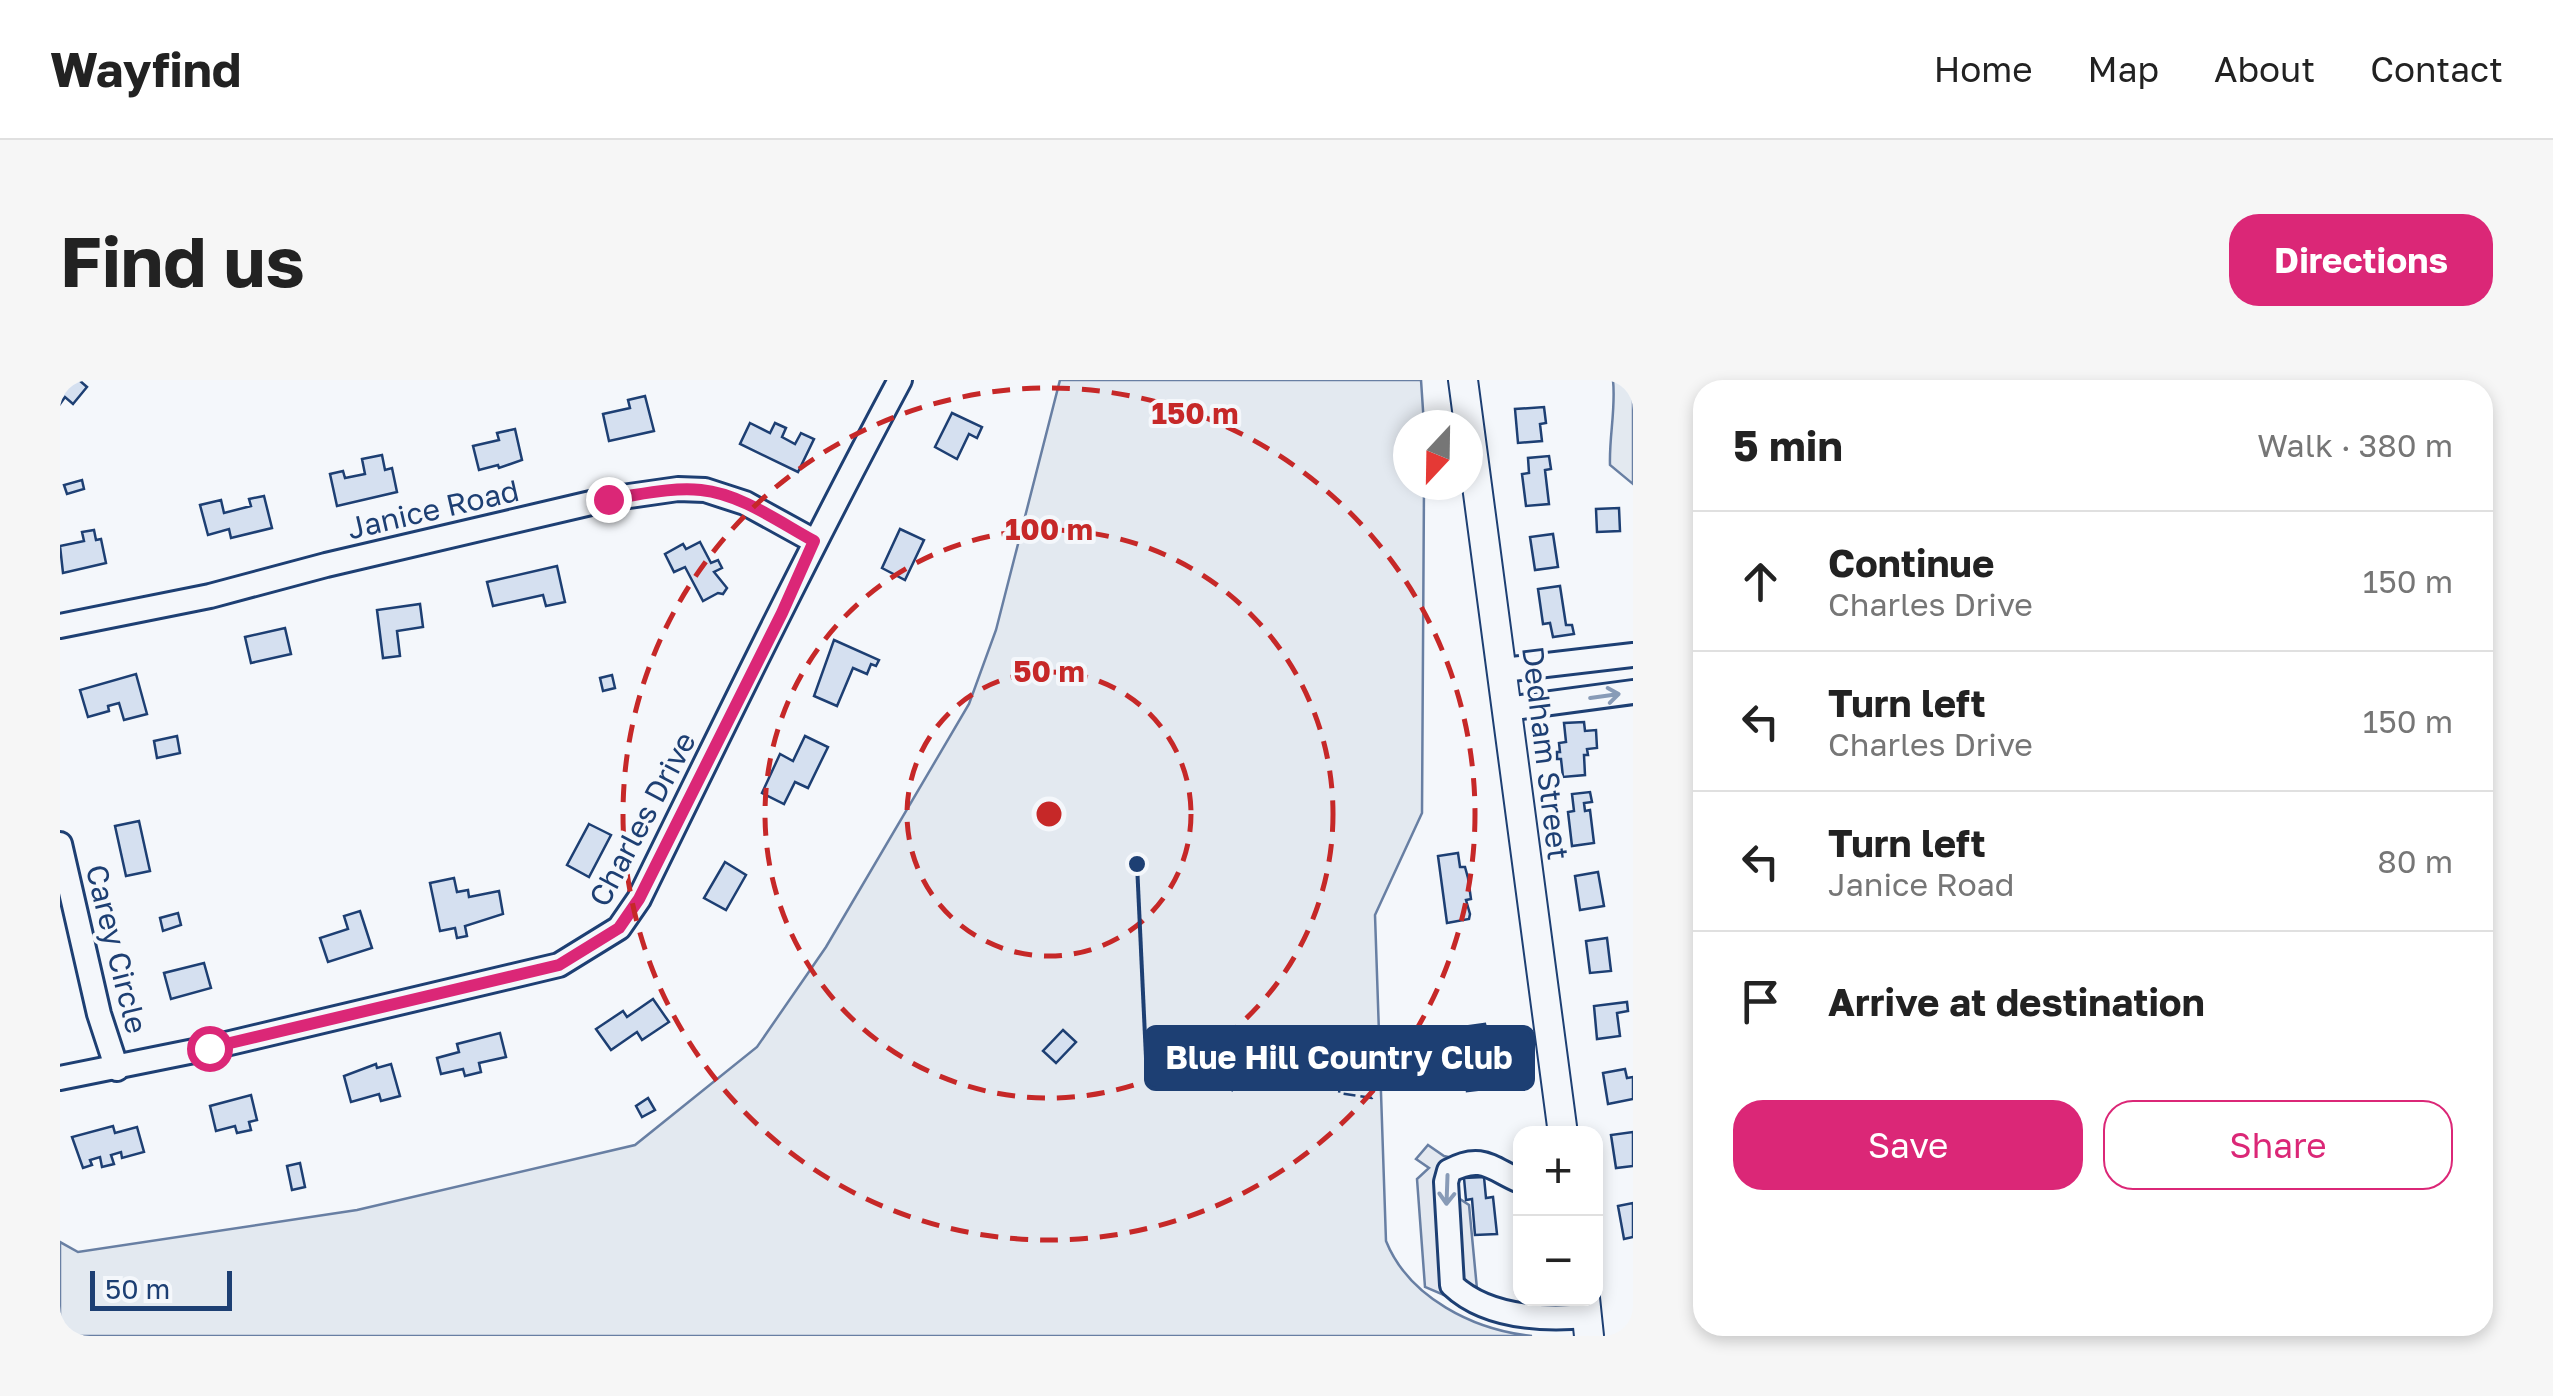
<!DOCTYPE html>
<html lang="en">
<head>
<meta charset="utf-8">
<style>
  body { margin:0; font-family:"Golos Text",sans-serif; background:#f6f6f6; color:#222 }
  .controls { position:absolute; right:30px; bottom:30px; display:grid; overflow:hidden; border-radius:20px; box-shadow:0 5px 15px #0003 }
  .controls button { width:90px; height:90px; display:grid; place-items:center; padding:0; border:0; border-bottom:2px solid #e0e0e0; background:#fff; color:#222; font:50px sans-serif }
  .compass { position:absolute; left:1333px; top:30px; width:90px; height:90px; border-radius:50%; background:#fff; box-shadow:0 5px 15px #0003; rotate:202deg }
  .scale { position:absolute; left:30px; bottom:25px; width:142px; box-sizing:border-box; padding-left:10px; border:5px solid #1d3f73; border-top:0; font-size:28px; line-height:35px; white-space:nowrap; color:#1d3f73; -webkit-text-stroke:8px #f4f7fb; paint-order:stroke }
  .stop { position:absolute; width:30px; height:30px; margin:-22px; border:8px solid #db2777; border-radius:50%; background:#fff }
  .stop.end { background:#db2777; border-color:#fff; box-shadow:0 2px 10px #0008 }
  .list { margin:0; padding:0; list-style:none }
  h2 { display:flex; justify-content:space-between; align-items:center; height:130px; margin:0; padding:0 40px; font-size:42px }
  h2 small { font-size:32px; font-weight:400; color:#767676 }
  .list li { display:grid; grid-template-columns:65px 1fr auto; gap:30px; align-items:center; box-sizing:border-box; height:140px; padding:0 40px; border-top:2px solid #e0e0e0 }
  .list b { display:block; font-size:38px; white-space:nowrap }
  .list p { margin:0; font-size:32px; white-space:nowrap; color:#767676 }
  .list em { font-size:32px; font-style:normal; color:#767676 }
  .actions { display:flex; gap:20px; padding:30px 40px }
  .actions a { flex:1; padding:22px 0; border:2px solid #db2777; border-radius:30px; text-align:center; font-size:35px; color:#db2777 }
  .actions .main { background:#db2777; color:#fff }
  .icon { flex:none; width:55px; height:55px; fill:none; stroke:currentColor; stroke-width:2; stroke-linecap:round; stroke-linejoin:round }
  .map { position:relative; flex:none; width:1573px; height:956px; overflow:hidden; border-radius:30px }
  header { display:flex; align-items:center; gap:60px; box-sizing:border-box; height:140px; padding:0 50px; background:#fff; border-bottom:2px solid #e0e0e0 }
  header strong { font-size:48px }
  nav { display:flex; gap:55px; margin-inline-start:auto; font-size:35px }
  .intro { display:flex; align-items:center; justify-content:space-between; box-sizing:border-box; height:240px; padding:0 60px }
  h1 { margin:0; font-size:70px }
  .button { padding:25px 45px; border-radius:30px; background:#db2777; color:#fff; font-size:35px; font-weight:700 }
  main { display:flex; gap:60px; padding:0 60px }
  aside { flex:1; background:#fff; border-radius:30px; box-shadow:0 5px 15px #0003 }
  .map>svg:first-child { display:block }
</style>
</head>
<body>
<header>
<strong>Wayfind</strong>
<nav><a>Home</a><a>Map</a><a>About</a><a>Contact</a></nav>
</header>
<div class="intro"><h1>Find us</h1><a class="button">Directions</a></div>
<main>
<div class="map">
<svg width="1573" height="956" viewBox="0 0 1573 956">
  <rect width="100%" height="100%" fill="#f4f7fb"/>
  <g fill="#e3e9f0" stroke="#687fa3" stroke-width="2.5">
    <path d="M1000,0H1361L1364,45H1348V105H1364L1362,433L1315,535L1326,861C1349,918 1414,950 1472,956H0V862L18,872L297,830L575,765L697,667L766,567L909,324L936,250Z"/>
    <path d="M1553,0H1573V104L1550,85C1549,56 1556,29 1553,0Z"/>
  </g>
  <path fill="#e3e8f0" stroke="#687fa3" stroke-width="2.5" d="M1368,765L1384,776L1397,779V817L1409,825L1419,930L1365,907L1357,799L1369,788L1356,779Z"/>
  <g fill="#d5e0f0" stroke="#1d3f73" stroke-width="2.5">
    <path d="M0,0H19L27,7L13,24L5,17L0,24Z"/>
    <path d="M585,16L594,51L549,61L543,34L570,28L568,20Z"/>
    <path d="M1484,27L1486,43L1480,44L1482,61L1458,63L1455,29Z"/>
    <path d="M892,33L922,47L917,58L909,54L897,79L875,67Z"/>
    <path d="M690,43L710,53L715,43L726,48L722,57L735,64L741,53L754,59L738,92L680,64Z"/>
    <path d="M455,49L462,80L439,88L438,85L419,90L413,66L439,60L437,53Z"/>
    <path d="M322,75L325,90L332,88L337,112L277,126L270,94L283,91L285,98L305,94L302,79Z"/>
    <path d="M1489,76L1491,89L1485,90L1489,124L1466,126L1462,94L1469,93L1468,78Z"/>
    <path d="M22,100L24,109L7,114L4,105Z"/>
    <path d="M204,116L212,148L171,158L169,149L148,155L140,125L161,120L164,133L191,126L189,119Z"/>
    <path d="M1559,128L1560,151L1537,152L1536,129Z"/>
    <path d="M840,149L864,160L845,200L822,188Z"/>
    <path d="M34,150L36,160L41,159L46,183L3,193L0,166L24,161L22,152Z"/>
    <path d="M1493,154L1498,187L1475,190L1470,157Z"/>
    <path d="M640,162L651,183L658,180L662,188L654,192L667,208L663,214L658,213L643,221L625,187L614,192L605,174L623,164L626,169Z"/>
    <path d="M497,186L505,222L486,226L483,215L433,226L427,202Z"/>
    <path d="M1500,206L1506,245H1512L1514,254L1493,257L1490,243L1483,244L1478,209Z"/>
    <path d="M360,224L363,247L337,251L340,276L323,278L317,230Z"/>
    <path d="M225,248L231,274L191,283L185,257Z"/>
    <path d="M774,260L819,280L816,286L811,284L807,294L793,288L777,326L754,316Z"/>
    <path d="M76,294L87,334L64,340L59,323L48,326L49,331L28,337L20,310Z"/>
    <path d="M552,295L555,308L543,311L540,298Z"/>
    <path d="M1524,342L1525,351L1536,350L1537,368L1527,369L1528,375H1524L1525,395L1503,397L1501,379H1497V372H1500L1499,363L1506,362L1504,343Z"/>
    <path d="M117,356L120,373L97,378L94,361Z"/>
    <path d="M745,356L768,367L748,408L735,402L724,424L702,413L720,374L733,381Z"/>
    <path d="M1530,412L1532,422L1524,423L1525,431L1530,430L1534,463L1512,466L1508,432L1514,431L1512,414Z"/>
    <path d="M79,441L90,491L66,496L55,446Z"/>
    <path d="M529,444L551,455L529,497L507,485Z"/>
    <path d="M1398,473L1400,487H1405L1408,498L1411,519L1406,520L1410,534L1409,539L1387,543L1378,476Z"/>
    <path d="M665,482L686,495L666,530L644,518Z"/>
    <path d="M1538,492L1544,526L1520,530L1515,496Z"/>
    <path d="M394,498L397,512L408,510L409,517L439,511L443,534L405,546L407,556L397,558L395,548L380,551L370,503Z"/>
    <path d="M300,531L312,568L268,582L260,558L288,549L284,536Z"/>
    <path d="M118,533L121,545L103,551L100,538Z"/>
    <path d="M1547,558L1551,591L1530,593L1526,561Z"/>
    <path d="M144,583L151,608L111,619L104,593Z"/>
    <path d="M593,619L609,642L582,660L577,652L551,670L536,649L563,631L567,637Z"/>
    <path d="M1567,622L1568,631L1557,633L1560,656L1537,659L1534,626Z"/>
    <path d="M1425,644L1432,669L1434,708L1407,711L1402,647Z"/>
    <path d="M1003,650L1016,662L996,683L983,671Z"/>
    <path d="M440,653L446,677L419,683L421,692L405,696L403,689L381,694L377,678L399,672L397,664Z"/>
    <path d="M1165,662L1188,672L1172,710L1149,700Z"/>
    <path d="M316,684L317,688L331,684L340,716L321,721L319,714L291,722L284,696Z"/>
    <path d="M1565,689L1567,698L1573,697V719L1548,724L1543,693Z"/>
    <path d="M191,715L197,740L189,742L191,750L177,753L175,746L156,751L150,726Z"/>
    <path d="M588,718L595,730L582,737L576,726Z"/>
    <path d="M53,746L55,753L77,747L84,772L62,778L61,772L51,775L54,784L42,787L40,777L30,780L32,785L23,788L12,757Z"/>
    <path d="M1573,752V786L1556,788L1551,755Z"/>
    <path d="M240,783L245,807L232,810L227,786Z"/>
    <path d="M1424,797L1426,818L1433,817L1437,854L1415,855L1412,819L1406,820L1404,798Z"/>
    <path d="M1573,823V857L1564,859L1558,826Z"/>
  </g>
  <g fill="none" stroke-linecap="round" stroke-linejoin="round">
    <defs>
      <g id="minor">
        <path d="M0,246L150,216L266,185L548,119L618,109L645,110L685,123L754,161"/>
        <path d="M1443,290L1573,275"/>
        <path d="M1447,329L1573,312"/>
        <path d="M0,464L39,634L57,689"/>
        <path d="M0,698L149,668L499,585L559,548L579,519C664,345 749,170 840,0"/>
        <path d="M1460,801C1432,789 1422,773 1389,791L1386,802L1392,905C1427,938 1482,940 1527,936"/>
      </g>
      <g id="major">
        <path d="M1403,0L1503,754"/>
        <path d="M1525,918L1529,956"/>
      </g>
    </defs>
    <use href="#minor" stroke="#1d3f73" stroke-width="28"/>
    <use href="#major" stroke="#1d3f73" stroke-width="32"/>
    <use href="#minor" stroke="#f4f7fb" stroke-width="22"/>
    <use href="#major" stroke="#f4f7fb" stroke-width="28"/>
    <path stroke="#1d3f73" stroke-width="2.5" stroke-dasharray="12 5" stroke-linecap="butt" d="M1284,678L1318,685L1312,718L1279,713Z"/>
  </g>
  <defs><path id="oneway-shaft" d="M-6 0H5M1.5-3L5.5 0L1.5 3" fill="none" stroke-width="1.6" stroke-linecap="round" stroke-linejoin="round" transform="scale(2.5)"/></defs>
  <g stroke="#889bb7">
    <use href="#oneway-shaft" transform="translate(1545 316) rotate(-8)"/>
    <use href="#oneway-shaft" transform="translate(1387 810) rotate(92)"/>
  </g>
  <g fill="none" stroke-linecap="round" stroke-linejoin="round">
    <path stroke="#db2777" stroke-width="12" d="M149,668L499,585L559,548L579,519L722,233L754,161C719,142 681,114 641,110C610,107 579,115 548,119"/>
  </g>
  <g fill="none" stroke="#c62828" stroke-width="5" stroke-dasharray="18 12">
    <circle cx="989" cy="434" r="142"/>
    <circle cx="989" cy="434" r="284"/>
    <circle cx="989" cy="434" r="426"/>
  </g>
  <g text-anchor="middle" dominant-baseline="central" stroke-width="8" stroke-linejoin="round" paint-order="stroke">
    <g font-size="30" fill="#1d3f73" stroke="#f4f7fb">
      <text transform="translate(373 129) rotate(-13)">Janice Road</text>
      <text transform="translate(1486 373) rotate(83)">Dedham Street</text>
      <text transform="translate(582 439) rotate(-62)">Charles Drive</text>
      <text transform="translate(57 569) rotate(76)">Carey Circle</text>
    </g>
  </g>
  <circle cx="989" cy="434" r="15" fill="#c62828" stroke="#f4f7fb" stroke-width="5"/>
  <g font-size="30" text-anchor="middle" font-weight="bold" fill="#c62828" stroke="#f4f7fb" stroke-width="8" stroke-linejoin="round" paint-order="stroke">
    <text x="1135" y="44">150 m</text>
    <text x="989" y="160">100 m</text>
    <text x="989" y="302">50 m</text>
  </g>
  <path fill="none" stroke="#1d3f73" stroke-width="4" d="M1077 484L1086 678"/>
  <circle fill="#1d3f73" stroke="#f4f7fb" stroke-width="4" cx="1077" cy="484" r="10"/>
  <rect fill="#1d3f73" stroke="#1d3f73" stroke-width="4" x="1086" y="647" width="387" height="62" rx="10"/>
  <g font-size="32" text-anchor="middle" font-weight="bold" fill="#fff">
    <text x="1279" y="689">Blue Hill Country Club</text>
  </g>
</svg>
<div class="controls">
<button>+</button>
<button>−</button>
</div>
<svg class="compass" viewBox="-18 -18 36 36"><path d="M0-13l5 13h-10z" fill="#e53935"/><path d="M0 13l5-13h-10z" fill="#767676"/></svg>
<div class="scale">50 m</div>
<div class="stop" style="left:149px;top:668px"></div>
<div class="stop end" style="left:548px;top:119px"></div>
</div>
<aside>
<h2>5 min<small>Walk · 380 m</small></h2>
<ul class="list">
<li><svg class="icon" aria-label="ahead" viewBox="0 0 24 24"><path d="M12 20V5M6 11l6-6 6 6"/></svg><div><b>Continue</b><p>Charles Drive</p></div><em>150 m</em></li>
<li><svg class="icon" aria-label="left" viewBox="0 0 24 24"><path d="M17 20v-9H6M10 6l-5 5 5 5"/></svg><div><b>Turn left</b><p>Charles Drive</p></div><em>150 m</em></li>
<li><svg class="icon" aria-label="left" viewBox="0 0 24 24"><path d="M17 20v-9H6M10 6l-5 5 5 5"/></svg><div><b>Turn left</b><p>Janice Road</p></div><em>80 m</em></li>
<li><svg class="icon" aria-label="arrive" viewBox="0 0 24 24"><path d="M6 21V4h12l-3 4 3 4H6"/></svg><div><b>Arrive at destination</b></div></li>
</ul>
<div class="actions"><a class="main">Save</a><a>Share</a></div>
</aside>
</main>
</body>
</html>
